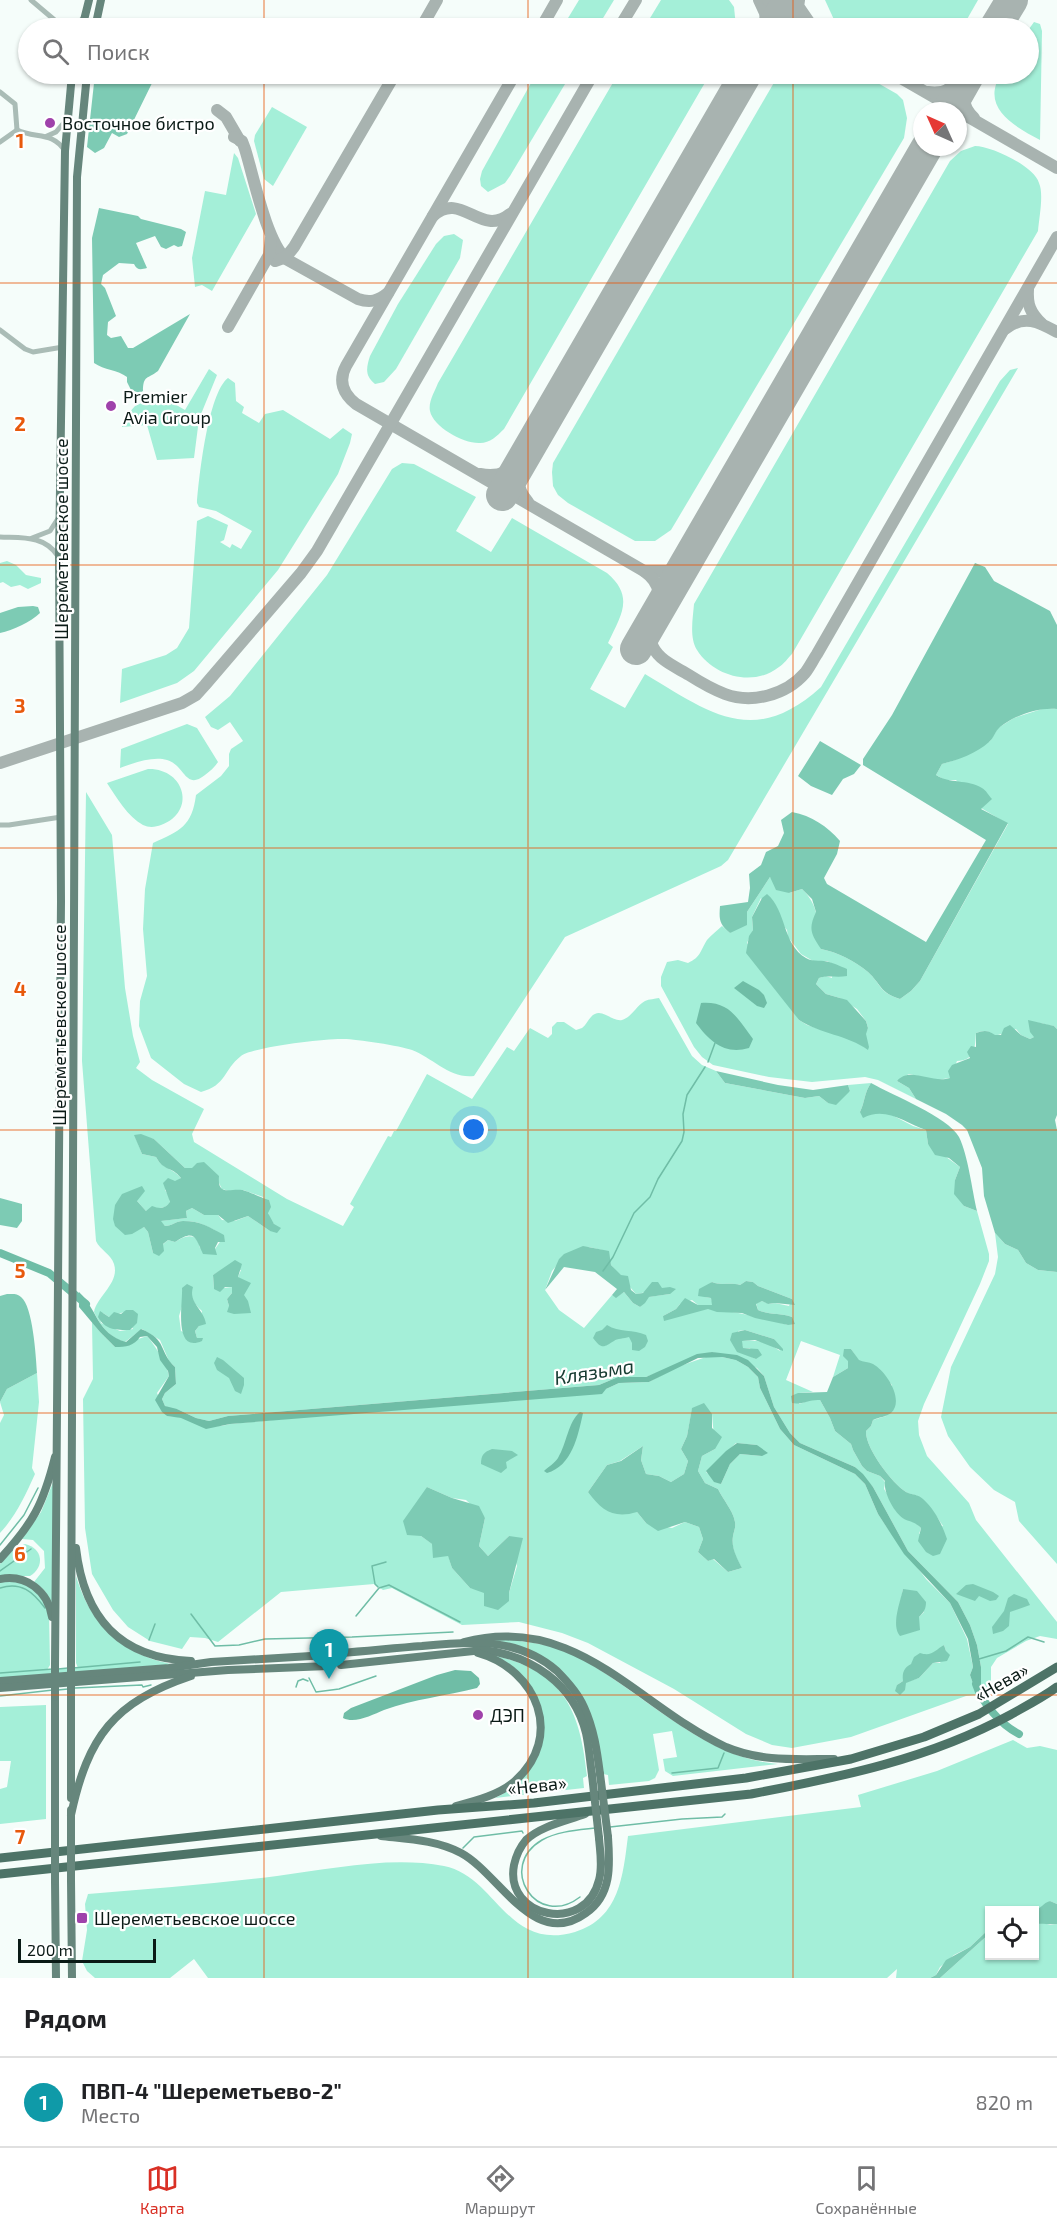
<!DOCTYPE html>
<html lang="ru">
<head>
<meta charset="utf-8">
<style>
  body { margin:0; font-family:"Exo 2",sans-serif; background:#f2f2f2; color:#202124 }
  .controls { position:absolute; right:18px; bottom:18px; display:grid; overflow:hidden; border-radius:0px; box-shadow:0 2px 4px #0004 }
  .controls button { width:54px; height:54px; display:grid; place-items:center; padding:0; border:0; border-bottom:2px solid #e0e0e0; background:#fff; color:#202124; font:30px sans-serif }
  .compass { position:absolute; left:913px; top:102px; width:54px; height:54px; border-radius:50%; background:#fff; box-shadow:0 2px 4px #0004; rotate:315deg }
  .scale { position:absolute; left:18px; bottom:15px; width:138px; box-sizing:border-box; padding-left:6px; border:3px solid #0a1a16; border-top:0; font-size:16px; line-height:21px; white-space:nowrap; color:#0a1a16; -webkit-text-stroke:4px #fff; paint-order:stroke }
  .you { position:absolute; left:474px; top:1130px; width:21px; height:21px; margin:-15px; border:4px solid #fff; border-radius:50%; background:#1a73e8; box-shadow:0 0 0 9px #1a73e833 }
  .badge { display:grid; place-items:center; width:39px; height:39px; border-radius:50%; background:#d93025; color:#fff; font-size:20px; font-weight:700 }
  .pin { position:absolute; translate:-50% -50px; filter:drop-shadow(0 2px 3px #0008) }
  .pin::after { content:''; position:absolute; top:32px; width:21px; height:18px; background:inherit; clip-path:polygon(0 0,100% 0,50% 100%) }
  .list { margin:0; padding:0; list-style:none }
  h2 { display:flex; justify-content:space-between; align-items:center; height:78px; margin:0; padding:0 24px; font-size:26px }
  h2 small { font-size:20px; font-weight:400; color:#757577 }
  .list li { display:grid; grid-template-columns:39px 1fr auto; gap:18px; align-items:center; box-sizing:border-box; height:90px; padding:0 24px; border-top:2px solid #e0e0e0 }
  .list b { display:block; font-size:22px; white-space:nowrap }
  .list p { margin:0; font-size:20px; white-space:nowrap; color:#757577 }
  .list em { font-size:20px; font-style:normal; color:#757577 }
  .icon { flex:none; width:33px; height:33px; fill:none; stroke:currentColor; stroke-width:2; stroke-linecap:round; stroke-linejoin:round }
  .map { position:relative; flex:none; width:1057px; height:1978px; overflow:hidden }
  .search { position:absolute; background:#fff; box-shadow:0 2px 4px #0004; left:18px; right:18px; top:18px; height:66px; display:flex; align-items:center; gap:15px; box-sizing:border-box; padding:0 21px; border-radius:33px; color:#757577; font-size:22px }
  .sheet { height:168px; background:#fff }
  nav { display:flex; justify-content:space-around; align-items:center; box-sizing:border-box; height:84px; border-top:2px solid #e0e0e0; background:#fff; font-size:16px; color:#757577 }
  nav a { display:grid; justify-items:center; gap:3px }
  nav .on { color:#d93025 }
  .map>svg:first-child { display:block }
</style>
</head>
<body>
<div class="map">
<svg width="1057" height="1978" viewBox="0 0 1057 1978">
  <rect width="100%" height="100%" fill="#f5fdfa"/>
  <g fill="#a4efd8" fill-rule="evenodd">
    <path d="M579,0H614L597,28H562Z"/>
    <path d="M661,0H729L734,7L736,27L644,28Z"/>
    <path d="M825,0H978L962,28H844L836,24Z"/>
    <path d="M1034,22L1040,24L1042,31L1040,140C1014,126 980,108 1001,74H1028L1029,29Z"/>
    <path d="M536,74H571L510,176L505,183L488,192L481,186L480,179L482,171Z"/>
    <path d="M618,74H710L504,429C497,436 490,443 480,443C464,444 433,427 430,411C428,402 435,391 438,383Z"/>
    <path d="M779,74H862L897,94L903,100L907,118L904,138L671,530L655,541H635L568,503L558,495L553,486L552,472L553,463Z"/>
    <path d="M272,107L307,127L273,186L264,179L254,141L255,135Z"/>
    <path d="M975,146C991,146 1034,166 1039,183C1044,194 1039,218 1038,231L792,654C788,658 784,664 779,667C754,687 714,677 697,650C689,637 693,618 694,604L950,161L961,151Z"/>
    <path d="M234,153L238,158L256,214L212,291L202,285L195,287L192,258L205,191L226,195Z"/>
    <path d="M454,234L463,240L460,258L396,369L384,382L375,384C365,376 366,368 370,356L398,304L436,244L444,236Z"/>
    <path d="M1018,368L728,860L721,866L565,937L474,1076C450,1079 433,1058 412,1050C401,1046 356,1039 344,1039C328,1038 252,1047 241,1056C223,1070 227,1085 201,1092L184,1084L151,1058L139,1026L140,1001L147,976L143,929L145,889L153,843C180,831 192,826 196,795L221,776L229,766V754L231,749L243,741L230,722L218,730L211,727L205,717L230,696L327,575L392,469L402,463L414,464L476,497L456,531L491,552L512,518L607,573C635,597 621,615 608,643L613,647L590,689L625,708L645,674C710,713 754,748 821,687L1000,381L1010,370Z"/>
    <path d="M209,369L217,375L199,419L194,458L157,460L147,425L122,427V420L128,419V414L135,406L159,395L185,410Z"/>
    <path d="M228,378L235,383L236,401L244,407L242,413L259,423L265,414L283,410L330,439L343,428L352,434L350,443L338,474L278,570L194,671L177,683L120,703L122,669L166,655L177,648L189,628L197,521L208,516L228,525L224,540L220,542L230,548L232,544L241,549L252,531L216,511L199,507L197,503C199,477 208,393 228,378Z"/>
    <path d="M7,561L16,565L26,575L41,578V583L28,589L20,585L11,587L3,582L0,583V563Z"/>
    <path d="M1045,708L1057,709V1029L1054,1026C1047,1026 1042,1022 1035,1023L1034,1037L1030,1039L1021,1035L1016,1029L995,1036C988,1030 984,1030 976,1033C975,1047 975,1061 957,1061L950,1078L936,1080L909,1074L897,1081L909,1088L916,1099L878,1080L865,1077L812,1082L769,1077L713,1065L702,1057L694,1047L661,986V977L667,962L678,960L688,963C701,957 700,951 707,940C711,935 717,931 722,926L730,933L747,912L770,877L789,893L802,889C820,906 818,926 821,949C837,952 855,961 868,972C882,985 878,992 900,999L911,991L920,981L1008,824L981,808L956,780H945L936,775L942,764L955,760L990,741L998,728L1014,718ZM761,898L787,930L788,937L801,954L813,961H827L833,964L832,978L826,976L819,978L816,984L826,994L840,998L857,1009L866,1021L868,1028L865,1034L868,1049L851,1039L807,1025L799,1020L747,943L753,930L752,917Z"/>
    <path d="M187,724L197,728L218,762C215,767 210,771 205,775C185,791 185,765 167,760C153,756 133,763 120,768L121,749Z"/>
    <path d="M148,769C185,768 197,812 161,825C156,827 149,828 143,825C128,817 116,797 107,783Z"/>
    <path d="M86,792L112,835L125,988L133,1036L140,1062L136,1068L152,1080L204,1109L192,1134L194,1142L287,1199L343,1226L354,1207L350,1204L388,1136L391,1137L394,1131H396L427,1074L472,1099L507,1047L514,1051L530,1028L548,1038L552,1034V1027L557,1022H564L576,1030L582,1028C586,1025 588,1020 591,1017C601,1006 611,1022 622,1020C632,1017 636,1006 645,1001C649,999 655,999 659,998L692,1056L702,1065L716,1071L725,1083L805,1098L819,1096L828,1103L850,1091L848,1085L871,1083C864,1093 865,1102 860,1112L888,1113L913,1126L926,1130L928,1144L960,1167L955,1180L964,1206L977,1211L989,1254V1261L980,1284L924,1404L918,1421L919,1435L927,1456L969,1503L976,1520L1057,1622V1639L1040,1636L1026,1641L997,1658L991,1667V1686L981,1693V1667L977,1645L970,1625L958,1602L908,1551L873,1487L855,1467L800,1443L790,1433L774,1407L764,1376L757,1368L712,1352L646,1377H618L599,1385L228,1416L209,1421L196,1418L177,1409H171L165,1406L162,1399L165,1393L176,1384L175,1367L169,1361L160,1340L142,1329L125,1342C109,1337 101,1327 94,1312C97,1296 120,1283 114,1264C111,1254 100,1250 96,1241L82,1061ZM135,1136L154,1139L185,1168L192,1169L219,1183L222,1189L229,1191L243,1190L263,1197L270,1219L274,1224L270,1231L248,1216L235,1221L222,1220L218,1215H204L192,1208L186,1211L187,1218L160,1221L165,1226C172,1226 176,1221 183,1221C201,1221 209,1227 224,1236L215,1249L200,1248C197,1232 186,1235 175,1242L168,1240L153,1253L148,1232L144,1227L137,1229L122,1194L137,1201L146,1211L165,1207L170,1203L169,1196L165,1190L181,1178C174,1169 161,1168 156,1157L142,1154ZM589,1247L602,1250L609,1259L611,1265L636,1294C646,1293 651,1289 662,1288L670,1294L648,1297L640,1307L633,1303L624,1292L616,1297L612,1295L584,1328L559,1310L545,1290L552,1271L557,1265ZM225,1268L241,1270L238,1277L244,1295L229,1306L227,1299L232,1293V1287L214,1289L213,1275ZM746,1281L753,1282L758,1286L792,1299L789,1306L775,1303L769,1304L762,1301L756,1303L758,1310C769,1315 781,1313 792,1317L788,1325C762,1317 736,1312 710,1309C699,1308 675,1314 663,1316L676,1309L680,1304L692,1300L698,1305H713L711,1298L705,1297L706,1287L712,1282C721,1286 730,1282 740,1285ZM182,1288C193,1295 192,1303 202,1311L199,1326L195,1331L197,1338L181,1331L179,1316L183,1303ZM124,1312L133,1329L120,1331L101,1323L100,1319L103,1313L109,1317ZM745,1330L774,1339L780,1351C768,1342 756,1339 741,1341L743,1348H750L756,1359L744,1353L738,1331ZM801,1341L840,1355L833,1377L848,1368L851,1349L859,1361L873,1365L892,1385L886,1416L873,1420L871,1426L866,1431C865,1448 892,1483 906,1492C911,1495 915,1494 919,1497C929,1505 936,1515 943,1526L919,1534L921,1528L916,1523L903,1518L884,1489L885,1482L880,1476L867,1471L862,1466L853,1450L851,1444L835,1431L830,1418L820,1400L813,1399L799,1404L798,1393L813,1392L786,1380Z"/>
    <path d="M995,1233L1005,1244L1018,1250L1026,1263L1038,1270L1057,1272V1564L1019,1521L1015,1502L994,1490L970,1467L948,1436L941,1417L951,1367L995,1274L998,1257Z"/>
    <path d="M92,1322L100,1332L115,1347L147,1336C154,1344 168,1366 169,1376L157,1393L167,1416C192,1416 203,1432 230,1424L606,1389L619,1383L649,1382L677,1367L706,1357H722L736,1360L748,1367L758,1377L760,1388L780,1429L794,1445L855,1474L865,1484L878,1514L886,1526L926,1579L950,1603L967,1639L973,1667L970,1675L977,1695L966,1696L851,1737L792,1748L772,1745L746,1734L674,1689L588,1643L562,1633L519,1622L462,1625L392,1588L383,1590L374,1584L281,1592L218,1642L205,1638L190,1637L182,1649L150,1641L128,1627L113,1610L92,1574L85,1528L83,1399L93,1379ZM692,1409L712,1414L715,1449L702,1456L698,1471L705,1483L718,1489C723,1500 733,1510 735,1522C736,1527 734,1531 733,1536C731,1548 736,1558 742,1568L728,1572L713,1559L708,1561L698,1552L703,1539L699,1527L685,1522L672,1528L646,1523L637,1512L588,1492L607,1465L620,1461L643,1446L641,1460L646,1474L659,1476L671,1482L684,1474L688,1461L681,1449L687,1436ZM736,1443L757,1445L762,1456L740,1454L730,1464L721,1484L706,1472ZM427,1487L452,1498L466,1500L485,1518L479,1546L488,1556L509,1536L517,1566L509,1593L470,1588L452,1568L448,1555L421,1536ZM903,1589L924,1612L919,1617L896,1624ZM944,1645L946,1651L940,1663H933L919,1678L897,1685L903,1681L911,1664L934,1653Z"/>
    <path d="M37,1373L39,1402L32,1468L35,1474C25,1496 16,1516 0,1533V1423L4,1415L0,1402L7,1389Z"/>
    <path d="M54,1480L53,1604L44,1590L34,1582L45,1568L44,1551L33,1540L22,1539L41,1512Z"/>
    <path d="M25,1544C43,1548 45,1567 30,1576H0V1564L14,1549Z"/>
    <path d="M76,1576C87,1613 109,1643 147,1657C155,1661 166,1662 173,1665L0,1678V1582H22L38,1593L49,1612L50,1665L47,1670L78,1668L76,1663Z"/>
    <path d="M507,1639C528,1642 550,1644 570,1653C639,1687 700,1758 778,1764L673,1776L665,1771L663,1759L677,1757L672,1731L653,1734L659,1770L655,1778L649,1781L609,1785L608,1775L603,1774L587,1705L539,1655L517,1645L493,1640Z"/>
    <path d="M488,1654C561,1669 580,1706 587,1776L583,1778L584,1788L495,1798L503,1794L537,1755L539,1702L533,1689L516,1669L505,1661Z"/>
    <path d="M46,1705V1819L0,1824V1789L7,1787L11,1761H0V1707Z"/>
    <path d="M1013,1740L1027,1748L1040,1746L1057,1750V1904L1050,1901L1039,1910H990L989,1929L970,1947L954,1955L940,1967L936,1975L930,1978H896L897,1969L887,1978H208L194,1959L170,1978H95L87,1971L82,1961L87,1930L85,1904L88,1894C151,1889 214,1884 277,1876C332,1869 390,1856 444,1866C496,1876 507,1952 575,1932C620,1918 623,1875 628,1836L861,1807L858,1795L937,1771Z"/>
    <path d="M1041,1922L1050,1925L1057,1924V1978H940L989,1934L990,1956H1034L1035,1924Z"/>
  </g>
  <g fill="#7dcbb4">
    <path d="M95,74H150L155,77L127,134L119,137L112,133L104,148L95,153L87,147Z"/>
    <path d="M99,208L138,216L141,219L181,229L186,232L182,246L178,247L174,245L166,249L161,247L155,236L136,243L147,268C140,270 137,270 134,264L119,263L103,275L101,284L105,288L116,316L108,322L107,335L111,338L121,336L128,348H133L190,314L158,371C148,379 143,375 143,391L139,393L131,390L127,382V377C118,370 104,370 94,363L92,238Z"/>
    <path d="M975,563L985,567L994,581L1050,611L1057,625V709C1039,707 1015,715 1000,727C995,731 994,738 989,742C977,753 958,760 942,764L936,775C949,784 968,779 982,788C986,790 989,796 992,799L981,809L1008,823L920,981L911,991L900,999C880,993 881,984 868,972C855,961 837,952 821,949C811,934 808,929 816,912L812,899L802,889L789,893L776,890L770,877L747,912V925L730,933C719,924 719,919 720,906L748,902L750,888L749,874L761,865L766,852L778,846L784,833L781,820L792,812C812,816 827,826 840,841L837,854L824,878L827,884L926,942L986,840L863,765V759L892,715Z"/>
    <path d="M33,606L38,607L40,613C31,622 13,630 0,633V613L18,607Z"/>
    <path d="M820,741L861,765L854,774L843,779L832,795L811,786L798,776Z"/>
    <path d="M767,894C787,911 782,944 806,958C812,962 818,960 824,961C832,962 840,966 847,969V976C837,978 828,975 819,978L816,984L826,994L847,1000L866,1021L868,1028L866,1034L869,1047L868,1050C847,1035 821,1034 799,1020L746,953L749,936L753,930L752,917L762,898Z"/>
    <path d="M1028,1020L1054,1026L1057,1029V1115L1055,1120L1057,1130V1272L1038,1270L1026,1263L1018,1250L1005,1244L995,1233L984,1196L982,1168L967,1130L962,1125L946,1114L916,1099L909,1088L897,1081C910,1066 932,1084 950,1078L948,1071L952,1065L970,1058L967,1052L971,1046L976,1047V1033C984,1030 988,1030 995,1035H1001L1004,1028L1010,1025L1021,1035L1030,1039L1034,1037L1030,1032Z"/>
    <path d="M716,1071L778,1085L813,1090L848,1085L850,1091L836,1105L828,1103L819,1096L805,1098L725,1083Z"/>
    <path d="M871,1083C892,1095 948,1117 959,1137C968,1155 972,1190 977,1211L964,1206L954,1194L955,1180L960,1167L949,1158L935,1155L928,1144L926,1130C905,1123 886,1106 863,1118L860,1112C865,1102 864,1093 871,1083Z"/>
    <path d="M141,1134L154,1139L185,1168H192L197,1163L204,1162L219,1176C217,1197 231,1188 242,1190C245,1190 265,1199 269,1200L271,1207L268,1213L274,1224L281,1228L277,1233L270,1231L248,1216L228,1223L218,1215H204L192,1208L186,1211L187,1218L161,1221L165,1226C172,1226 176,1221 183,1221C201,1221 209,1227 224,1235L225,1242H218L215,1248L217,1255L203,1254C195,1237 195,1229 175,1242L168,1240L163,1244L164,1251L159,1256L153,1253L148,1232L144,1227L132,1234L125,1235L115,1226L113,1219L115,1205L122,1194L142,1186L145,1191L137,1201L146,1211L152,1206C160,1209 165,1209 170,1202L163,1183L168,1178L175,1181L181,1178C172,1166 164,1172 156,1157L142,1154L134,1135Z"/>
    <path d="M0,1198L22,1204V1221L17,1228L0,1225Z"/>
    <path d="M583,1246L609,1251L611,1265L621,1275L628,1276L631,1290L636,1294L643,1293L652,1282H658L662,1288L670,1287L676,1289L670,1294L649,1297L645,1303L640,1307L633,1303L624,1292L616,1298L612,1295L617,1289L595,1272L564,1267L545,1290L559,1259L564,1254Z"/>
    <path d="M235,1260L242,1264L238,1277L251,1283L244,1295L248,1301L251,1313L234,1314L227,1312L229,1306L227,1299L232,1293V1287H225L220,1292L214,1289L213,1275Z"/>
    <path d="M746,1281L753,1282L758,1286L792,1299L795,1305L775,1303L768,1304L762,1301L756,1304L758,1310C769,1315 781,1313 792,1317L795,1324L788,1325L755,1318L742,1313L717,1312L708,1309L664,1321L663,1316L676,1309L685,1298L698,1305H712L711,1298L698,1296L699,1289L712,1282C721,1286 730,1282 740,1285Z"/>
    <path d="M187,1284L193,1287C188,1303 204,1309 206,1324L199,1326L195,1331L197,1338H203L202,1341C173,1354 183,1303 182,1288Z"/>
    <path d="M7,1294C12,1294 17,1293 21,1297C33,1306 36,1357 37,1373L7,1389L0,1402V1296Z"/>
    <path d="M126,1310H133L138,1314L137,1323L130,1330C116,1330 105,1330 98,1317L100,1311L109,1317L114,1312L121,1314Z"/>
    <path d="M607,1325C619,1333 633,1329 646,1335L648,1341L645,1347L639,1351L632,1350V1343L629,1337C624,1339 617,1338 614,1341C604,1347 602,1350 593,1338L596,1332L602,1330Z"/>
    <path d="M745,1330L774,1339L783,1349V1351L755,1340L742,1341L743,1348L758,1349L762,1355L756,1359L737,1352L730,1340L732,1333Z"/>
    <path d="M844,1349H851L859,1360C863,1362 869,1362 873,1364C886,1371 905,1400 891,1413C886,1417 879,1417 873,1420L871,1426L866,1431C865,1448 892,1483 906,1492C912,1495 918,1494 923,1499C935,1510 942,1524 947,1539L940,1554L933,1556L926,1552L918,1541L921,1528C915,1522 911,1522 904,1519C894,1513 883,1492 885,1481L880,1476L867,1471L862,1466L853,1450L851,1444L835,1431L830,1418L820,1400C810,1399 802,1405 792,1403L791,1396L798,1393L827,1392L833,1377L848,1368V1361L843,1356Z"/>
    <path d="M217,1357L223,1360L244,1378V1385L241,1394L235,1391L229,1378L217,1370L214,1363Z"/>
    <path d="M704,1403L712,1414V1428L722,1437L715,1449L702,1456L698,1471L705,1483L718,1489C723,1500 733,1510 735,1522C736,1527 734,1531 733,1536C731,1548 737,1558 742,1568L728,1572L714,1559L708,1561L698,1552L703,1539L699,1527L685,1522L658,1531L646,1523L637,1512C614,1519 602,1511 588,1492L607,1465L621,1461L643,1446L641,1460L646,1474L659,1476L671,1482L684,1474L688,1461L681,1449L687,1436L692,1408Z"/>
    <path d="M492,1449L512,1451L518,1455L506,1462L507,1468L501,1473L481,1464C481,1455 484,1452 492,1449Z"/>
    <path d="M427,1487L452,1498L479,1506L485,1518L479,1546L488,1556L509,1536L523,1538L509,1593V1601L498,1610L484,1606V1593L470,1588L452,1568L448,1556L433,1558L432,1544L421,1536L407,1535L403,1521Z"/>
    <path d="M973,1584L993,1592L999,1596L996,1600L990,1601L979,1596L975,1601L956,1594L966,1585Z"/>
    <path d="M903,1589L917,1591L926,1602C926,1609 924,1612 919,1617L920,1630L900,1636C891,1625 900,1603 903,1589Z"/>
    <path d="M1014,1594L1027,1599L1030,1605L1010,1612L1009,1626L1003,1631L993,1634L992,1627L1004,1611L1008,1598Z"/>
    <path d="M944,1645L946,1651L950,1655L947,1661L933,1663L919,1678L906,1683L905,1690L900,1695L895,1691L897,1685L903,1681C902,1672 904,1668 911,1664L914,1657L920,1653C932,1657 935,1650 944,1645Z"/>
    <path d="M1050,1901L1057,1904V1924C1049,1925 1043,1923 1035,1924L1034,1910C1041,1909 1043,1903 1050,1901Z"/>
    <path d="M989,1929V1934L940,1978H930L936,1975L946,1960L970,1947Z"/>
  </g>
  <g fill="#6fbda6">
    <path d="M743,981L759,990L764,995L767,1003L764,1008L757,1006L734,988Z"/>
    <path d="M701,1003C730,1001 737,1018 753,1039L749,1048C725,1055 710,1042 696,1023Z"/>
    <path d="M79,1292C98,1310 96,1333 126,1342L141,1329C168,1340 158,1351 175,1367L176,1384L165,1393L162,1399L165,1406L177,1409L196,1418L209,1421L228,1416L599,1385L618,1377H646L697,1354L712,1352L737,1355L748,1360L764,1376L774,1407L790,1433L800,1443L855,1467L863,1474L873,1487L908,1551L958,1602L970,1625L977,1645L981,1667V1693L977,1695L970,1675L973,1667L968,1639L950,1603L904,1554L878,1514L865,1484L855,1474L794,1445L780,1429L760,1388L758,1377L748,1367L736,1360L722,1357L698,1358L649,1382L619,1383L606,1389L602,1394L230,1424L206,1429L181,1418L167,1416L162,1412L155,1400L169,1376L168,1371L160,1360L157,1347L147,1336L140,1337C134,1346 126,1347 115,1347L100,1332L79,1307Z"/>
    <path d="M580,1412L583,1413C578,1436 572,1466 547,1473L544,1471C548,1467 555,1463 558,1458C567,1443 568,1422 580,1412Z"/>
    <path d="M737,1443L757,1445L768,1453L762,1456L740,1454L730,1464L721,1484L714,1482L706,1471L726,1451Z"/>
    <path d="M455,1670L471,1671L479,1678L480,1684L477,1688C446,1696 414,1699 384,1710C372,1715 355,1724 343,1718L344,1713L351,1708L437,1675Z"/>
  </g>
  <g fill="none" stroke-linecap="round" stroke-linejoin="round">
    <g stroke="#6fbda6" stroke-width="1.5">
      <path d="M708,1062L715,1043"/>
      <path d="M603,1271L613,1257L634,1213L650,1197L658,1179L682,1141L684,1132L683,1114L687,1095L705,1067"/>
      <path d="M0,1545L24,1515L38,1488"/>
      <path d="M0,1571L31,1549"/>
      <path d="M378,1587L375,1584L372,1566L386,1562"/>
      <path d="M0,1588C21,1581 33,1592 45,1608"/>
      <path d="M191,1614L215,1646L239,1645L265,1639L352,1637L453,1632"/>
      <path d="M356,1616L379,1588L389,1585L460,1622"/>
      <path d="M149,1640L155,1624"/>
      <path d="M979,1659L1006,1651L1028,1637L1044,1642"/>
      <path d="M73,1668L140,1662"/>
      <path d="M58,1669L68,1668"/>
      <path d="M0,1673L53,1669"/>
      <path d="M309,1678L316,1692L339,1689L376,1676"/>
      <path d="M296,1687L298,1681L303,1679L308,1681"/>
      <path d="M75,1688L142,1685L143,1687L151,1685"/>
      <path d="M58,1690L68,1689"/>
      <path d="M0,1696L53,1690"/>
      <path d="M672,1773L718,1768L724,1753"/>
      <path d="M610,1827L682,1819L722,1817L725,1814"/>
      <path d="M463,1848L474,1837L522,1831L523,1833"/>
      <path d="M580,1897C537,1930 496,1867 542,1840C558,1831 579,1830 596,1828"/>
    </g>
    <g stroke="#6fbda6" stroke-width="8">
      <path d="M0,1253L49,1273L86,1304"/>
      <path d="M976,1684C982,1703 1001,1725 1019,1734"/>
    </g>
    <g stroke="#a8b3b0" stroke-width="12">
      <path d="M759,0L765,13L767,28"/>
      <path d="M768,0L815,28"/>
      <path d="M797,0L798,6L809,22"/>
      <path d="M421,28L437,0"/>
      <path d="M541,28L557,0"/>
      <path d="M619,28L636,0"/>
      <path d="M786,28L801,26L811,28"/>
      <path d="M515,74L346,366C338,381 343,394 356,404L644,571H668L688,560"/>
      <path d="M894,74L1057,168"/>
      <path d="M928,92C946,95 957,86 969,74C962,90 960,105 974,118"/>
      <path d="M217,110L226,117L240,141"/>
      <path d="M234,137L242,141L245,149C254,178 266,240 286,259L358,299C370,303 378,301 388,293"/>
      <path d="M433,216C462,190 480,238 510,214"/>
      <path d="M275,261L286,257L294,247L395,74"/>
      <path d="M1028,289C1027,304 1030,313 1042,324"/>
      <path d="M228,327L269,255L271,238"/>
      <path d="M1005,329C1024,314 1039,322 1057,332"/>
      <path d="M480,474C500,478 512,471 524,455C516,472 515,487 528,502"/>
      <path d="M644,571C678,595 640,621 653,647C660,661 676,667 689,675C700,682 712,689 725,694C752,704 786,695 805,673C809,668 813,660 817,654L1057,237"/>
      <path d="M0,763L182,703L196,695L205,685L301,573L317,551L593,74"/>
    </g>
    <g stroke="#a8b3b0" stroke-width="32">
      <path d="M772,28L789,0"/>
      <path d="M995,28L1012,0"/>
      <path d="M948,111L969,74"/>
      <path d="M502,495L746,74"/>
      <path d="M636,649L927,147"/>
    </g>
    <g stroke="#aabcb6" stroke-width="5">
      <path d="M31,0L64,28"/>
      <path d="M72,28L82,19"/>
      <path d="M0,92L15,104L17,130"/>
      <path d="M17,130C36,139 52,131 65,151"/>
      <path d="M47,136L56,132L67,119"/>
      <path d="M0,142L17,130"/>
      <path d="M0,330L25,349L33,352L63,347"/>
      <path d="M0,537C22,538 44,535 58,556"/>
      <path d="M32,538L50,531L59,517"/>
      <path d="M0,825H9L61,817"/>
    </g>
    <g stroke="#66867c" stroke-width="8">
      <path d="M82,28L89,0"/>
      <path d="M95,28L101,0"/>
      <path d="M76,1548C84,1617 119,1658 191,1661"/>
      <path d="M0,1559C33,1523 43,1505 55,1457"/>
      <path d="M0,1579C26,1574 48,1591 52,1617"/>
      <path d="M464,1642C577,1613 636,1705 726,1747C761,1762 797,1759 834,1759"/>
      <path d="M340,1653C367,1651 395,1648 422,1646C470,1641 518,1637 557,1671C568,1682 578,1693 584,1707C594,1729 597,1751 600,1774"/>
      <path d="M71,1663L77,177L87,74"/>
      <path d="M55,1665L61,901L59,557L65,151L72,74"/>
      <path d="M341,1665L483,1650C531,1655 574,1684 586,1733C589,1747 590,1761 592,1775"/>
      <path d="M0,1681L169,1668L211,1662L327,1655"/>
      <path d="M0,1688L228,1670L328,1666"/>
      <path d="M71,1696V1798"/>
      <path d="M456,1806C475,1801 499,1795 515,1781C564,1737 538,1670 478,1653"/>
      <path d="M585,1814C566,1821 541,1826 526,1840C520,1847 516,1856 514,1865C504,1918 586,1935 599,1880C603,1866 600,1852 599,1838"/>
      <path d="M71,1815C88,1736 114,1702 191,1676"/>
      <path d="M381,1836C408,1839 437,1840 461,1853C500,1874 534,1951 586,1913C612,1895 610,1865 608,1837"/>
      <path d="M55,1839V1697"/>
      <path d="M71,1839V1810"/>
      <path d="M71,1880L72,1978"/>
      <path d="M55,1881L56,1978"/>
    </g>
    <g stroke="#4d7367" stroke-width="9">
      <path d="M0,1858L438,1810L534,1803L746,1778L851,1759L924,1737L979,1714L1057,1667"/>
      <path d="M0,1874L751,1794C841,1777 929,1759 1010,1715C1026,1706 1042,1698 1057,1687"/>
    </g>
    <g stroke="#66867c" stroke-width="8">
      <path d="M71,1663V1696"/>
      <path d="M55,1665V1697"/>
      <path d="M600,1774L608,1837"/>
      <path d="M592,1775L599,1838"/>
      <path d="M55,1839V1881"/>
      <path d="M71,1839V1880"/>
    </g>
  </g>
  <path fill="none" stroke="#e8590c" stroke-width="1.5" stroke-opacity="0.55" d="M264,0V28M528,0V28M793,0V28M264,74V1978M528,74V1978M793,74V1978M0,283H1057M0,565H1057M0,848H1057M0,1130H1057M0,1413H1057M0,1695H1057"/>
  <g fill="#9f42ab" stroke="#fff" stroke-width="2">
    <circle cx="50" cy="123" r="6"/>
    <circle cx="111" cy="406" r="6"/>
    <circle cx="478" cy="1715" r="6"/>
    <rect x="76" y="1912" width="12" height="12" rx="3"/>
  </g>
  <g text-anchor="middle" dominant-baseline="central" stroke-width="4.5" stroke-linejoin="round" paint-order="stroke">
    <g font-size="18" fill="#0a1a16" stroke="#fff" text-anchor="start">
      <text x="62" y="123">Восточное бистро</text>
      <text x="123" y="396">Premier<tspan x="123" dy="21">Avia Group</tspan></text>
      <text x="490" y="1715">ДЭП</text>
      <text x="94" y="1918">Шереметьевское шоссе</text>
    </g>
    <g font-size="18" fill="#0a1a16" stroke="#fff">
      <text transform="translate(61 539) rotate(-90)">Шереметьевское шоссе</text>
      <text transform="translate(59 1025) rotate(-90)">Шереметьевское шоссе</text>
      <text transform="translate(1001 1682) rotate(-30)">«Нева»</text>
      <text transform="translate(537 1785) rotate(-6)">«Нева»</text>
    </g>
    <g font-size="20" font-style="italic" fill="#163b31" stroke="#fff">
      <text transform="translate(594 1371) rotate(-9)">Клязьма</text>
    </g>
  </g>
  <g font-size="20" text-anchor="middle" font-weight="bold" fill="#e8590c" stroke="#fff" stroke-width="4.5" stroke-linejoin="round" paint-order="stroke">
    <text x="20" y="148">1</text>
    <text x="20" y="431">2</text>
    <text x="20" y="713">3</text>
    <text x="20" y="996">4</text>
    <text x="20" y="1278">5</text>
    <text x="20" y="1561">6</text>
    <text x="20" y="1844">7</text>
  </g>
</svg>
<div class="controls">
<button><svg class="icon" aria-label="locate" viewBox="0 0 24 24"><circle cx="12" cy="12" r="6"/><path d="M12 2v4M12 18v4M2 12h4M18 12h4"/></svg></button>
</div>
<svg class="compass" viewBox="-18 -18 36 36"><path d="M0-13l5 13h-10z" fill="#e53935"/><path d="M0 13l5-13h-10z" fill="#757577"/></svg>
<div class="scale">200 m</div>
<div class="you"></div>
<div class="pin badge" style="left:329px;top:1679px;background:#0f9aa8">1</div>
<div class="search"><svg class="icon" aria-label="search" viewBox="0 0 24 24"><circle cx="10" cy="10" r="6"/><path d="M15 15l6 6"/></svg>Поиск</div>
</div>
<section class="sheet">
<h2>Рядом<small></small></h2>
<ul class="list">
<li><span class="badge" style="background:#0f9aa8">1</span><div><b>ПВП-4 &quot;Шереметьево-2&quot;</b><p>Место</p></div><em>820 m</em></li>
</ul>
</section>
<nav>
<a class="on"><svg class="icon" aria-label="map" viewBox="0 0 24 24"><path d="M3 6l6-2 6 2 6-2v14l-6 2-6-2-6 2zM9 4v14M15 6v14"/></svg>Карта</a>
<a><svg class="icon" aria-label="directions" viewBox="0 0 24 24"><path d="M12 3l9 9-9 9-9-9zM9 14v-3h6M13 9l2 2-2 2"/></svg>Маршрут</a>
<a><svg class="icon" aria-label="saved" viewBox="0 0 24 24"><path d="M7 4h10v16l-5-4-5 4z"/></svg>Сохранённые</a>
</nav>
</body>
</html>
